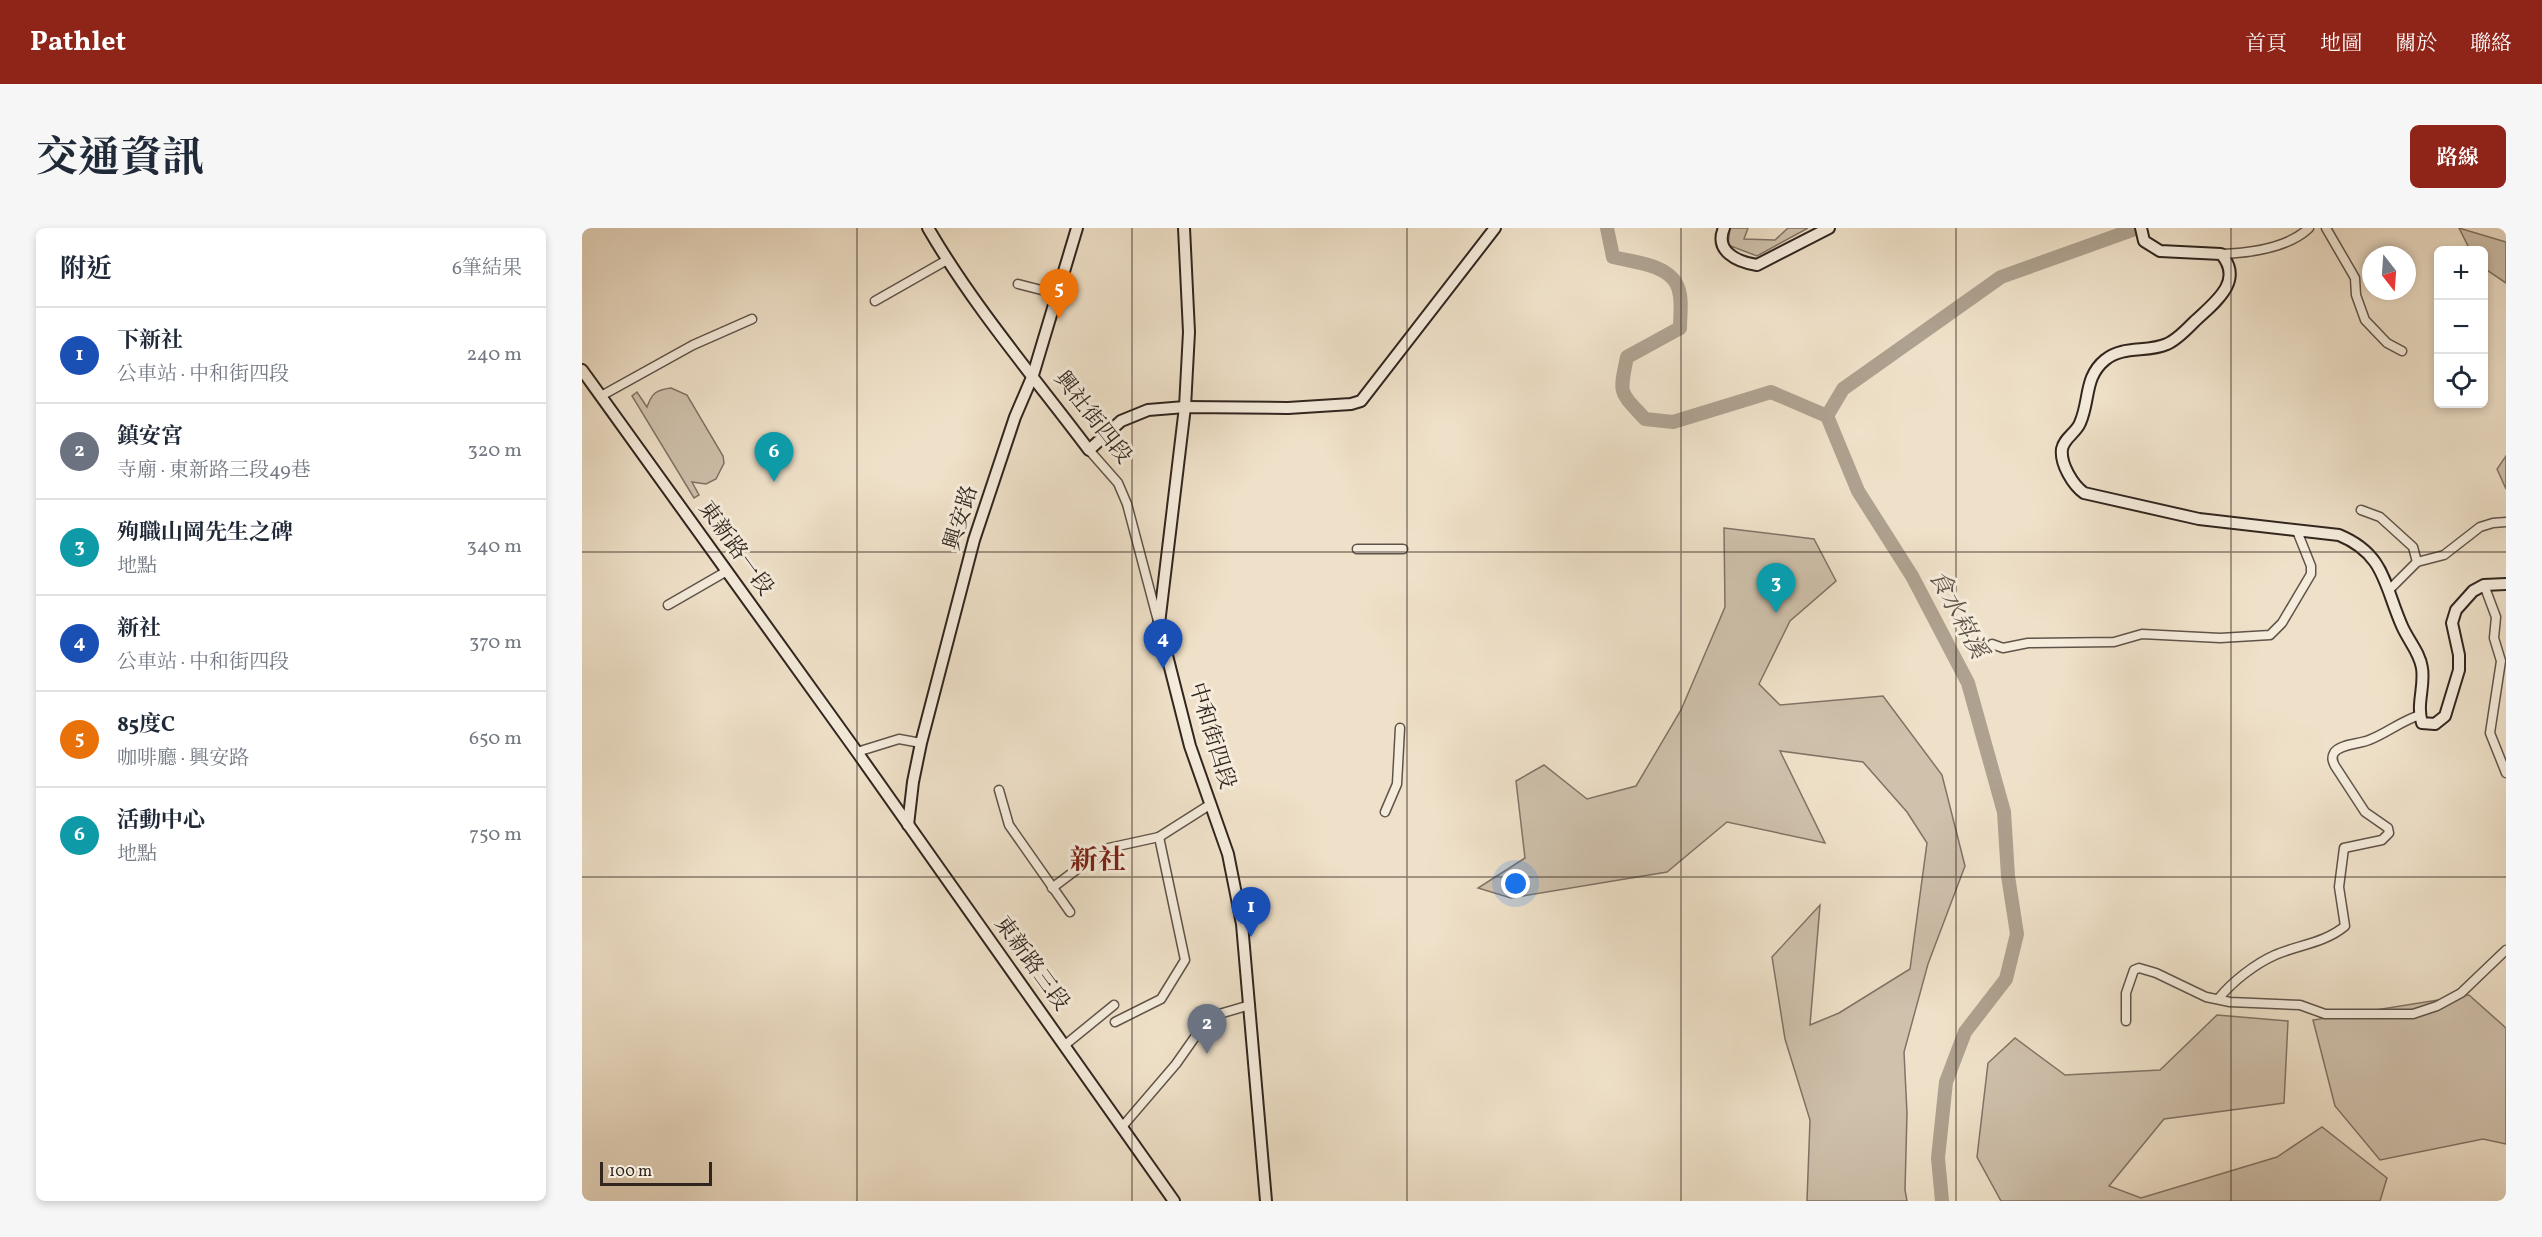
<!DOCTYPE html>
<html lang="zh-TW">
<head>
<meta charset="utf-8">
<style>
  body { margin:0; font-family:Vollkorn,"Noto Serif TC",serif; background:#f6f6f7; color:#1f2937 }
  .controls { position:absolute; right:18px; top:18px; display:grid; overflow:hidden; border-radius:9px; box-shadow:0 3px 9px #0003 }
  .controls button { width:54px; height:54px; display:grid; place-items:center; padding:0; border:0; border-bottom:2px solid #e0e1e3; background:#fff; color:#1f2937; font:30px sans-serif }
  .compass { position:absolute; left:1780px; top:18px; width:54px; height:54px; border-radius:50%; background:#fff; box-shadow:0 3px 9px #0003; rotate:163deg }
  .scale { position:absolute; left:18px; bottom:15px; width:112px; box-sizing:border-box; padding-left:6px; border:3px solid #31251f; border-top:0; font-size:16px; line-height:21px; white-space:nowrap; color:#31251f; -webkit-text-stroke:4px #f5ecdc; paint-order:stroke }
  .you { position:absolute; left:934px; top:656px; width:21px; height:21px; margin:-15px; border:4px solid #fff; border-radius:50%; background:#1a73e8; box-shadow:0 0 0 9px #1a73e833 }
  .badge { display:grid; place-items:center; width:39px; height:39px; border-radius:50%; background:#8f2418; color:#fff; font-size:20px; font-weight:700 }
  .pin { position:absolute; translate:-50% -50px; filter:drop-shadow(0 2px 3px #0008) }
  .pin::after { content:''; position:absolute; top:32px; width:21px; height:18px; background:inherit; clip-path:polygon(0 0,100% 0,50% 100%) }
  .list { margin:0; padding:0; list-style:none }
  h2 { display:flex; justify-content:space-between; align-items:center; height:78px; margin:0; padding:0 24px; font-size:26px }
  h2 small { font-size:20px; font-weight:400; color:#747a83 }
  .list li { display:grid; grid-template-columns:39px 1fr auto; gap:18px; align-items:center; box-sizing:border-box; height:96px; padding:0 24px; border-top:2px solid #e0e1e3 }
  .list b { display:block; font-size:22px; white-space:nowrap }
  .list p { margin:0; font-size:20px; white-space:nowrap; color:#747a83 }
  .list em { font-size:20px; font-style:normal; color:#747a83 }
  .icon { flex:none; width:33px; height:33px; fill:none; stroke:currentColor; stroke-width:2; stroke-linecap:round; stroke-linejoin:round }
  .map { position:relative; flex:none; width:1924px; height:973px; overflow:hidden; border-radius:9px }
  header { display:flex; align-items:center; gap:36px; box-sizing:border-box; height:84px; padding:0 30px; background:#8f2418; color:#fff }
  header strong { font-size:28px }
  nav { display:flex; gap:33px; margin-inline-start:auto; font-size:21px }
  .intro { display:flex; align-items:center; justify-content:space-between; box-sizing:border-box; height:144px; padding:0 36px }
  h1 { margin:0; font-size:42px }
  .button { padding:15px 27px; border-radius:9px; background:#8f2418; color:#fff; font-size:21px; font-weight:700 }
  main { display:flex; gap:36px; padding:0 36px }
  aside { flex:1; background:#fff; border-radius:9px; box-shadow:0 3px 9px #0003 }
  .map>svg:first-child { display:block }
</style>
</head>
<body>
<header>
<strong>Pathlet</strong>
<nav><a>首頁</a><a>地圖</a><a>關於</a><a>聯絡</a></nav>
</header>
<div class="intro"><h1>交通資訊</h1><a class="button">路線</a></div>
<main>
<aside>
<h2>附近<small>6筆結果</small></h2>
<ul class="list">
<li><span class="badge" style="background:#1a4fb4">1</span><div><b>下新社</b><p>公車站 · 中和街四段</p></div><em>240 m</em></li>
<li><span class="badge" style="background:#6b7280">2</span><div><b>鎮安宮</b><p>寺廟 · 東新路三段49巷</p></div><em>320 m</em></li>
<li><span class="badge" style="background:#0f9aa8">3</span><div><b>殉職山岡先生之碑</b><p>地點</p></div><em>340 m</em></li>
<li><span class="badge" style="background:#1a4fb4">4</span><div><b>新社</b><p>公車站 · 中和街四段</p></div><em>370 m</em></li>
<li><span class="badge" style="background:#e8710a">5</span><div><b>85度C</b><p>咖啡廳 · 興安路</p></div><em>650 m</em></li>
<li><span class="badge" style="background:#0f9aa8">6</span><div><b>活動中心</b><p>地點</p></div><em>750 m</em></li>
</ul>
</aside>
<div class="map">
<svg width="1924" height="973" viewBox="0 0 1924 973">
  <rect width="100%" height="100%" fill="#efe1c9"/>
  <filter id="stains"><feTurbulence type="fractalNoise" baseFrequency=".00333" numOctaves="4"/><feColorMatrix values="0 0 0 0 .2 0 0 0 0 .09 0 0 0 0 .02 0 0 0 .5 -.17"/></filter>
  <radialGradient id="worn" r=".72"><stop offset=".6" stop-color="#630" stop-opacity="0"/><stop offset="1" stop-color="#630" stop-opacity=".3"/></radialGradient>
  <g fill="#cfc1ac" stroke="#807366" stroke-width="1.5">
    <path d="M1148,0H1166L1162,11L1193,12L1206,0H1226L1175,28L1146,17Z"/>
    <path d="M1877,0L1924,14V55L1902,40V22H1888Z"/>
    <path d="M89,160L105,167L141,228L142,235L134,251L124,256L110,254L117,267L112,270L50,168L55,164L65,179C70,165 74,162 89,160Z"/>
    <path d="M1924,228V261L1915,241Z"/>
    <path d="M1142,300L1232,311L1254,353L1208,393L1177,456L1198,477L1301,468L1360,547L1383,638L1346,736L1322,824L1325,885L1323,962L1325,973H1225L1228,892L1203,811L1190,729L1238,677L1228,797L1257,785L1328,741L1345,615L1325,584L1281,534L1198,523L1243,615L1145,594L1085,644L929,670L896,660L943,630L934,553L962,537L1005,571L1054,558L1099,482L1143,379Z"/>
    <path d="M1887,767L1924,800V916L1901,911L1798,932L1753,878L1731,792Z"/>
    <path d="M1635,787L1706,793L1702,875L1582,891L1527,958L1559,970L1695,929L1740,899L1805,950L1798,973H1419L1395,929L1406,835L1433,810L1483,847L1578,842Z"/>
  </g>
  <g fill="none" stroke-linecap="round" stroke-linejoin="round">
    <g stroke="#aea18f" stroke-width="14">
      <path d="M1025,0L1031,29C1050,34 1085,36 1095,57C1101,69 1098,87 1098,100L1045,129C1037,167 1037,163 1063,191L1091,194L1189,164L1245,188"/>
      <path d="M1360,973L1356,930L1364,854L1383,804L1424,751L1435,706L1426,648L1422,584L1386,455L1330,348L1276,263L1245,188L1261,161L1419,49L1556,0"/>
    </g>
    <defs>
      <g id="street">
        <path d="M1744,0L1773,50L1774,67L1783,92L1805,115L1820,123"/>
        <path d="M1639,26C1667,25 1706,20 1727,0"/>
        <path d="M436,56L475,66"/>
        <path d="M293,73L365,32"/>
        <path d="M19,168L111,117L170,91"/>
        <path d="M507,222L536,255L545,276L576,393"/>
        <path d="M1779,282L1798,289L1831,319L1835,334"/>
        <path d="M775,321H821"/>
        <path d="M1902,357L1914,389L1912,410L1919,433L1908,505L1924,545"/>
        <path d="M1807,362L1835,334L1862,327L1898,299L1911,295L1924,294"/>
        <path d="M86,377L145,343"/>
        <path d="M1410,416L1421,420L1446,415L1532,414L1560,406L1638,410L1688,407L1700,395L1729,346V338L1715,303"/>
        <path d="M275,524L317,511L339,515"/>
        <path d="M417,562L427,597L488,684"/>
        <path d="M803,584L815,556L818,500"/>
        <path d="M470,660L522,621L577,609L629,576"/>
        <path d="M1637,770C1651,753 1673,736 1693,727C1716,717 1743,715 1763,698L1757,659L1762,620L1800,612L1807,605L1806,600L1783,584L1753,538C1751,534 1749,530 1752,525C1757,516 1778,516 1787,512C1805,505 1819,493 1838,487"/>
        <path d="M1544,793V765L1552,742L1557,740L1574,745L1624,769L1648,774L1718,777L1743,786H1831L1855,778L1879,765L1924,722"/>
        <path d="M533,794L579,771L603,732L577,609"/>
        <path d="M483,817L532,777"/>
        <path d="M540,899L594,836L627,789L668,777"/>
      </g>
      <g id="secondary">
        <path d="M346,0C392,79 452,149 507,222L539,193L566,182L603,179L706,180L769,176L779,173L913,0"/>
        <path d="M602,0L607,104L603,179L577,396L608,518L646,626L660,696L684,973"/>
        <path d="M1142,0C1132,23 1155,34 1175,37L1247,0"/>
        <path d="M1559,0L1562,13L1578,23L1639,26C1663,53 1632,75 1613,93C1605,101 1595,112 1585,116C1565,125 1541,117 1523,132C1502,149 1508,173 1498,195C1494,205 1482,210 1480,221C1478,236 1491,257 1502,265L1617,291L1757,307C1803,326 1802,357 1820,398C1826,412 1838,425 1840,440C1843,459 1834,476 1840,495L1853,496L1863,488L1877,442V427L1870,395L1874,382L1891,363L1902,357L1924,356"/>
        <path d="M0,142L275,524L592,973"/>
        <path d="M326,597L331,554L339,515L392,312L433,189L451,147L495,0"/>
      </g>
    </defs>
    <use href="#street" stroke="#60544a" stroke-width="11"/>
    <use href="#secondary" stroke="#31251f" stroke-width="14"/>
    <use href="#street" stroke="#f5ecdc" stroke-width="8"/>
    <use href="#secondary" stroke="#f5ecdc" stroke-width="10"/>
  </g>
  <path fill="none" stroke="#31251f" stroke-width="1.5" stroke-opacity="0.55" d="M275,0V973M550,0V973M825,0V973M1099,0V973M1374,0V973M1649,0V973M0,324H1924M0,649H1924"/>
  <g text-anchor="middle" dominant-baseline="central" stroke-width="6" stroke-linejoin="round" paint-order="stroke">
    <g font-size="22" fill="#31251f" stroke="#f5ecdc">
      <text transform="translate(510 190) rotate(52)">興社街四段</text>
      <text transform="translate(380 290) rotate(-73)">興安路</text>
      <text transform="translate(153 321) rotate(54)">東新路一段</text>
      <text transform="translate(629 508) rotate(73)">中和街四段</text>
      <text transform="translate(449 736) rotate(54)">東新路三段</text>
    </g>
    <g font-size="24" font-style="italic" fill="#5d5046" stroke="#f5ecdc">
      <text transform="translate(1375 387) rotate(62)">食水嵙溪</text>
    </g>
    <g font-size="28" font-weight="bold" fill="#7a1f14" stroke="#f5ecdc">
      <text x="516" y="633">新社</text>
    </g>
  </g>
  <rect width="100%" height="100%" filter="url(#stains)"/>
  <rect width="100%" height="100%" fill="url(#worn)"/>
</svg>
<div class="controls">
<button>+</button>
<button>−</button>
<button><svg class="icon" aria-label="locate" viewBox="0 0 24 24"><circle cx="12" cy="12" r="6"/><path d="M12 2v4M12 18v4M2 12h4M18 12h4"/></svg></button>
</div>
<svg class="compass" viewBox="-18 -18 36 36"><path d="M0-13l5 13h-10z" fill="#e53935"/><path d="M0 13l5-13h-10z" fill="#747a83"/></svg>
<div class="scale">100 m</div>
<div class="you"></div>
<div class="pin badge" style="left:669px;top:709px;background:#1a4fb4">1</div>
<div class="pin badge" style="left:625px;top:826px;background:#6b7280">2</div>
<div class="pin badge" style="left:1194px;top:385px;background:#0f9aa8">3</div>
<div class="pin badge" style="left:581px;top:441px;background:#1a4fb4">4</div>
<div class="pin badge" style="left:477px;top:91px;background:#e8710a">5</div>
<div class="pin badge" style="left:192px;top:254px;background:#0f9aa8">6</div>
</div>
</main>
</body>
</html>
